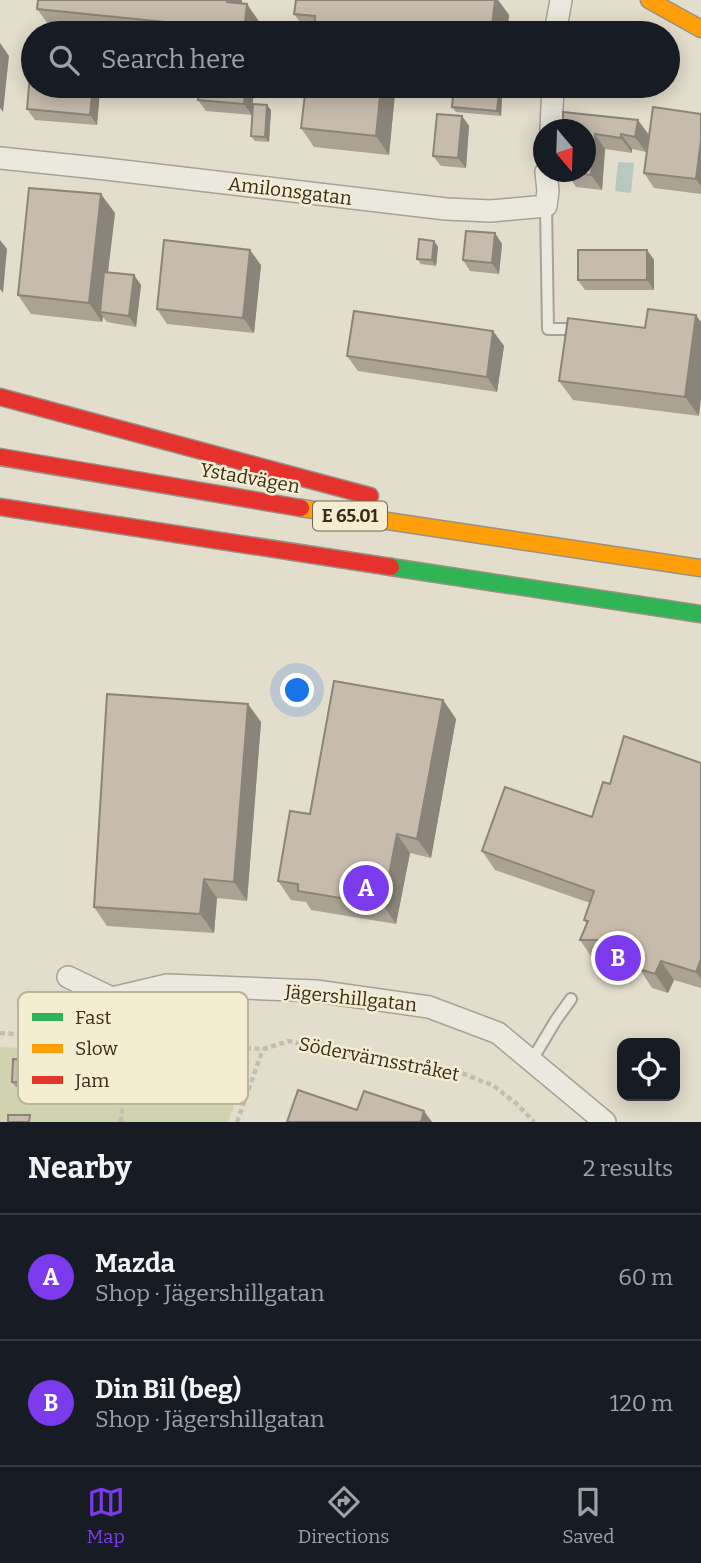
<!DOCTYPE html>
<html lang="en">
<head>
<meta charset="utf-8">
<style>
  body { margin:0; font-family:Bitter,serif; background:#242831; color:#f1f3f6 }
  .controls { position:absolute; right:21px; bottom:21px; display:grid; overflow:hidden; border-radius:14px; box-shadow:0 4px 18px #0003 }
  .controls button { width:63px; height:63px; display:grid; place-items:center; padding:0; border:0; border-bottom:2px solid #363941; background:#171b24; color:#f1f3f6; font:35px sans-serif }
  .compass { position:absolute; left:533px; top:119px; width:63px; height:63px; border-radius:50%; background:#171b24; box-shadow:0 4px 18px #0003; rotate:161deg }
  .you { position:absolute; left:298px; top:691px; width:24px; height:24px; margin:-18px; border:5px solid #fff; border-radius:50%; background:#1a73e8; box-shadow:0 0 0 10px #1a73e833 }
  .badge { display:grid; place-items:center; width:46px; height:46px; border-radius:50%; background:#7c3aed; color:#fff; font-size:23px; font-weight:700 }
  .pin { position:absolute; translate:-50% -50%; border:4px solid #fff; box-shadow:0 2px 7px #0006 }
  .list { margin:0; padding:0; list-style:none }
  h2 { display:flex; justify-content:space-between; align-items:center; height:91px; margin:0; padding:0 28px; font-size:30px }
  h2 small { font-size:23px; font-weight:400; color:#9ea1a6 }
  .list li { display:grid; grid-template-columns:46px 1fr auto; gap:21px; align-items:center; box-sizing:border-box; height:126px; padding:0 28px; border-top:2px solid #363941 }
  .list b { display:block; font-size:26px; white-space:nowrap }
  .list p { margin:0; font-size:23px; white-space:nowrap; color:#9ea1a6 }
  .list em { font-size:23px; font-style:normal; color:#9ea1a6 }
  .icon { flex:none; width:38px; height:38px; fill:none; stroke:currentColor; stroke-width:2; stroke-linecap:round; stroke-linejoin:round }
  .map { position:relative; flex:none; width:701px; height:1122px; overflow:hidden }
  .search { position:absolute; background:#171b24; box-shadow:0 4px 18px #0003; left:21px; right:21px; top:21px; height:77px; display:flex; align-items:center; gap:18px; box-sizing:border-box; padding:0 24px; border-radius:38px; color:#9ea1a6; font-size:26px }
  .sheet { height:343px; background:#171b24 }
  nav { display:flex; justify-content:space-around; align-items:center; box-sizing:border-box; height:98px; border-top:2px solid #363941; background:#171b24; font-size:19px; color:#9ea1a6 }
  nav a { display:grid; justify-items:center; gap:4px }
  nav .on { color:#7c3aed }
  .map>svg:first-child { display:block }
</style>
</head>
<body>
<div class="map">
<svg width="701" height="1122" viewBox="0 0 701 1122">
  <rect width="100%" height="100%" fill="#e3ddcb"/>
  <path fill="#d0d3ad" d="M0,1047L250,1061L228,1122H0Z"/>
  <path fill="#b7c9be" d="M618,162L634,163L631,193L615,191Z"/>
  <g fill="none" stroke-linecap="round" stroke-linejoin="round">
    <defs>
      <g id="lane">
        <path d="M546,206L548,329H579"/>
        <path d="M532,1060L556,1020L571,999"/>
      </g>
      <g id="street">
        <path d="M555,33L561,0"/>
        <path d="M551,130L553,86"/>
        <path d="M0,158L106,169L446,209L491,211L546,206L548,191L546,172"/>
        <path d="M68,977L112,998L167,985L316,991L429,1007L498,1033L605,1122"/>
      </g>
      <path id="fast" d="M391,567L701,614"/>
      <g id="slow">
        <path d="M649,0L701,29"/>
        <path d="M301,508L701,568"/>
      </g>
      <g id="jam">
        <path d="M0,397L370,496"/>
        <path d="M0,457L301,508"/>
        <path d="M0,507L391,567"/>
      </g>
    </defs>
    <use href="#lane" stroke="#a8a295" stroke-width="14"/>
    <use href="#street" stroke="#a8a295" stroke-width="24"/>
    <use href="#fast" stroke="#989184" stroke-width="19"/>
    <use href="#slow" stroke="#989184" stroke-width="19"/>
    <use href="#jam" stroke="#989184" stroke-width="19"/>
    <g stroke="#c3beb4" stroke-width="4.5" stroke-dasharray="5 3.5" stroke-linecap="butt">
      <path d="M0,1033L127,1042L263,1049L289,1041L354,1056L454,1070L494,1086L518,1105L534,1122"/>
      <path d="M121,1122L127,1042"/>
      <path d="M237,1122L263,1049"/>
    </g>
    <use href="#lane" stroke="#ebe8dd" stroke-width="10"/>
    <use href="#street" stroke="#ebe8dd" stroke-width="21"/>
    <use href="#fast" stroke="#30b455" stroke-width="16"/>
    <use href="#slow" stroke="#ff9f0a" stroke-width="16"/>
    <use href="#jam" stroke="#e5322d" stroke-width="16"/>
  </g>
  <g fill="#aba294">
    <path d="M38,0H242V3L247,4L260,23L259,33H102L51,28L37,9Z"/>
    <path d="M296,0H498L509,15L507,33H308L294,14Z"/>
    <path d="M200,86H254L252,115L206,111L198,100Z"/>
    <path d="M100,90L97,125L35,120L27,109Z"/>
    <path d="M499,91L502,97L501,116L456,112L452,107Z"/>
    <path d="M395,93L389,155L314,147L301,128Z"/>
    <path d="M271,110L269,142L255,141L251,136Z"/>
    <path d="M701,114V194L654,188L644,173Z"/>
    <path d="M462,116L469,126L466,168L441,166L433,156Z"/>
    <path d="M638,120L646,152L632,149V153L605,149L602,190L576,187L566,172L585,130Z"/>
    <path d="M115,213L108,272L134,275L141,285L136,327L107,322L103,317L102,322L31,314L18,295Z"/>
    <path d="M495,233L502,244L499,274L470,271L463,260Z"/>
    <path d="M434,241L438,247L436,266L421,264L417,259Z"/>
    <path d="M647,250L654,260V290H585L578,280Z"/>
    <path d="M261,265L254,333L167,324L157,309Z"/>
    <path d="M645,328L699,416L573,400L559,381Z"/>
    <path d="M493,331L504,346L497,392L358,371L347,356Z"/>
    <path d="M443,700L456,719L431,858L410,853L396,924L311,910L306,902L291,900L278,881L310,814Z"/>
    <path d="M261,722L247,901L217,898L214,933L107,926L94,907Z"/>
    <path d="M701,763V988L674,980L668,993L652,988L639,968L631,965L625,979L608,973L598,959H593L580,940L587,924L584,920L590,903L495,870L482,851L592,817L610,784Z"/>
    <path d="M38,1066L37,1089L16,1087L12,1082Z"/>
    <path d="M77,1072L76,1095L55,1094L51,1089Z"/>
    <path d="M159,1079L157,1102L136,1101L132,1096Z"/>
  </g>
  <g fill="#8b8478">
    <path d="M227,0H242L240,21L227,2Z"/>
    <path d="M495,0H498L509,15L507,33H491Z"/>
    <path d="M247,4L260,23L259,33H246L244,30Z"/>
    <path d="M0,43L9,56L3,112L0,108Z"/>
    <path d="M93,86H97L100,90L97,125L90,115Z"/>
    <path d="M246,86H254L252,115L244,104Z"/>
    <path d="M381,86H390L395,93L389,155L376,136Z"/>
    <path d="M499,91L502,97L501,116L497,111Z"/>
    <path d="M267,105L271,110L269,142L265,137Z"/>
    <path d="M462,116L469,126L466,168L458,158Z"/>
    <path d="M638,120L649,135L646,152L635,137Z"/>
    <path d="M595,134L605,149L602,190L591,175Z"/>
    <path d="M621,134L632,149V153L621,138Z"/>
    <path d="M701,140V187L696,179Z"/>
    <path d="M101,194L115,213L103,313L100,312L103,317L102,322L89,303Z"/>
    <path d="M495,233L502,244L499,274L492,263Z"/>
    <path d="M0,240L7,249L3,293L0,289Z"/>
    <path d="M434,241L438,247L436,266L432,260Z"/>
    <path d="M250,250L261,265L254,333L243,318Z"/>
    <path d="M647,250L654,260V290L647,280Z"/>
    <path d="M134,275L141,285L136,327L129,316Z"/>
    <path d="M696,315L701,322V399L699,416L685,397Z"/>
    <path d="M493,331L504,346L497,392L487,377Z"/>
    <path d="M443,700L456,719L431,858L417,839Z"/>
    <path d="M248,704L261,722L247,901L234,882Z"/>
    <path d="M397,834L410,853L396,924L383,905Z"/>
    <path d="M204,879L217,898L214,933L200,914Z"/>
    <path d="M618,946L631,965L625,979L612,960Z"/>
    <path d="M701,959V979L696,972Z"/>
    <path d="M661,961L674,980L668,993L655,974Z"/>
    <path d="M34,1061L38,1066L37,1089L33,1083Z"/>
    <path d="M74,1067L77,1072L76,1095L73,1089Z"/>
    <path d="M155,1074L159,1079L157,1102L154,1096Z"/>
    <path d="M424,1111L432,1122H421Z"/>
  </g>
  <g fill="#c7bcac" stroke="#8b8478" stroke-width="2">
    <path d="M38,0H227V2L247,4L244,30L37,9Z"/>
    <path d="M296,0H495L491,33H314L315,16L294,14Z"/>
    <path d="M30,75H33V86H93L90,115L27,109Z"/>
    <path d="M200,86H246L244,104L198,100Z"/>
    <path d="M306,86H381L376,136L301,128Z"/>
    <path d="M454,87L499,91L497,111L452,107Z"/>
    <path d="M253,104L267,105L265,137L251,136Z"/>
    <path d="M653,107L701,114V140L696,179L644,173Z"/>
    <path d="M563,112L638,120L635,137L621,134V138L595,134L591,175L566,172H585V130H563Z"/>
    <path d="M437,114L462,116L458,158L433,156Z"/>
    <path d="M29,188L101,194L89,303L18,295Z"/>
    <path d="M466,231L495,233L492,263L463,260Z"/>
    <path d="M419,239L434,241L432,260L417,259Z"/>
    <path d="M164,240L250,250L243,318L157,309Z"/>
    <rect x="578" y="250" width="69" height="30"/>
    <path d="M104,272L134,275L129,316L100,312Z"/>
    <path d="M648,309L696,315L685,397L559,381L568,318L645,328Z"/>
    <path d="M354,311L493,331L487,377L347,356Z"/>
    <path d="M334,681L443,700L417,839L397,834L383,905L298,891V884L278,881L290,811L310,814Z"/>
    <path d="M107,694L248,704L234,882L204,879L200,914L94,907Z"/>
    <path d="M624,736L701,763V959L696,972L661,961L655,974L639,969L644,956L618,946L612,960L595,954L599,940H580L588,921L584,920L594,891L482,851L505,787L592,817L603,782L610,784Z"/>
    <path d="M13,1059L34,1061L33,1083L12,1082Z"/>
    <path d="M298,1090L357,1110L364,1091L424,1111L421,1122H287Z"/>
    <path d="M8,1115H30L29,1122H8Z"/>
  </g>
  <g text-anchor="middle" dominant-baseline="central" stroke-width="5" stroke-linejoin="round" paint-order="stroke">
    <rect fill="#f5edd1" stroke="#6f6553" stroke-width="2" x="313" y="501.5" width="74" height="29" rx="5"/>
    <g font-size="18" font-weight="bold" fill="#362b1d">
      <text x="350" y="516">E 65.01</text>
    </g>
    <g font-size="19" fill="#362b1d" stroke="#f5edd1">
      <text transform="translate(290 191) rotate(7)">Amilonsgatan</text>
      <text transform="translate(250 478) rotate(10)">Ystadvägen</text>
      <text transform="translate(351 998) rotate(6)">Jägershillgatan</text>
      <text transform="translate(379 1059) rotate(11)">Södervärnsstråket</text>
    </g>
  </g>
  <rect x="18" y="992" width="230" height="112" rx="10" fill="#f5edd1" stroke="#bcb39b" stroke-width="2"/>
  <rect x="32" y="1013" width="31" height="8" fill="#30b455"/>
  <rect x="32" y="1044" width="31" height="9" fill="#ff9f0a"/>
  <rect x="32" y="1076" width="31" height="8" fill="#e5322d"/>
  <g font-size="19" fill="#362b1d">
    <text x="75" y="1024">Fast</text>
    <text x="75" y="1055">Slow</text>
    <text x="75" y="1087">Jam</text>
  </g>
</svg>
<div class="controls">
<button><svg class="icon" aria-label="locate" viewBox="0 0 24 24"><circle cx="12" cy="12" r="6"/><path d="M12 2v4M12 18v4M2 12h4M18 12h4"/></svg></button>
</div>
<svg class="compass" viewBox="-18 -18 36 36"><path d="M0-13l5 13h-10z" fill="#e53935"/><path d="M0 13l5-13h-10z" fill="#9ea1a6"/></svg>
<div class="you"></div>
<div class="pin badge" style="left:366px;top:888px">A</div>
<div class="pin badge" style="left:618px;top:958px">B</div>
<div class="search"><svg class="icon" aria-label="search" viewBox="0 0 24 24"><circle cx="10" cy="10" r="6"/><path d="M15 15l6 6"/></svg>Search here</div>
</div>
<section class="sheet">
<h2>Nearby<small>2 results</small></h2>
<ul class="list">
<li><span class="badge">A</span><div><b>Mazda</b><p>Shop · Jägershillgatan</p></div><em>60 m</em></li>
<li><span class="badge">B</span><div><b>Din Bil (beg)</b><p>Shop · Jägershillgatan</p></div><em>120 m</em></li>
</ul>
</section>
<nav>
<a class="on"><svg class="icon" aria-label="map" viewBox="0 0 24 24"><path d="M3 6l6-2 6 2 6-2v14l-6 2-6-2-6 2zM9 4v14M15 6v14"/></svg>Map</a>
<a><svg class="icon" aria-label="directions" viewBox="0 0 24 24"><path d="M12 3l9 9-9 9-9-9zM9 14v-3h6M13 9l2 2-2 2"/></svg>Directions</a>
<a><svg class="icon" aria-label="saved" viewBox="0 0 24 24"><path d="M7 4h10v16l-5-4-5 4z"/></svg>Saved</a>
</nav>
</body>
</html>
